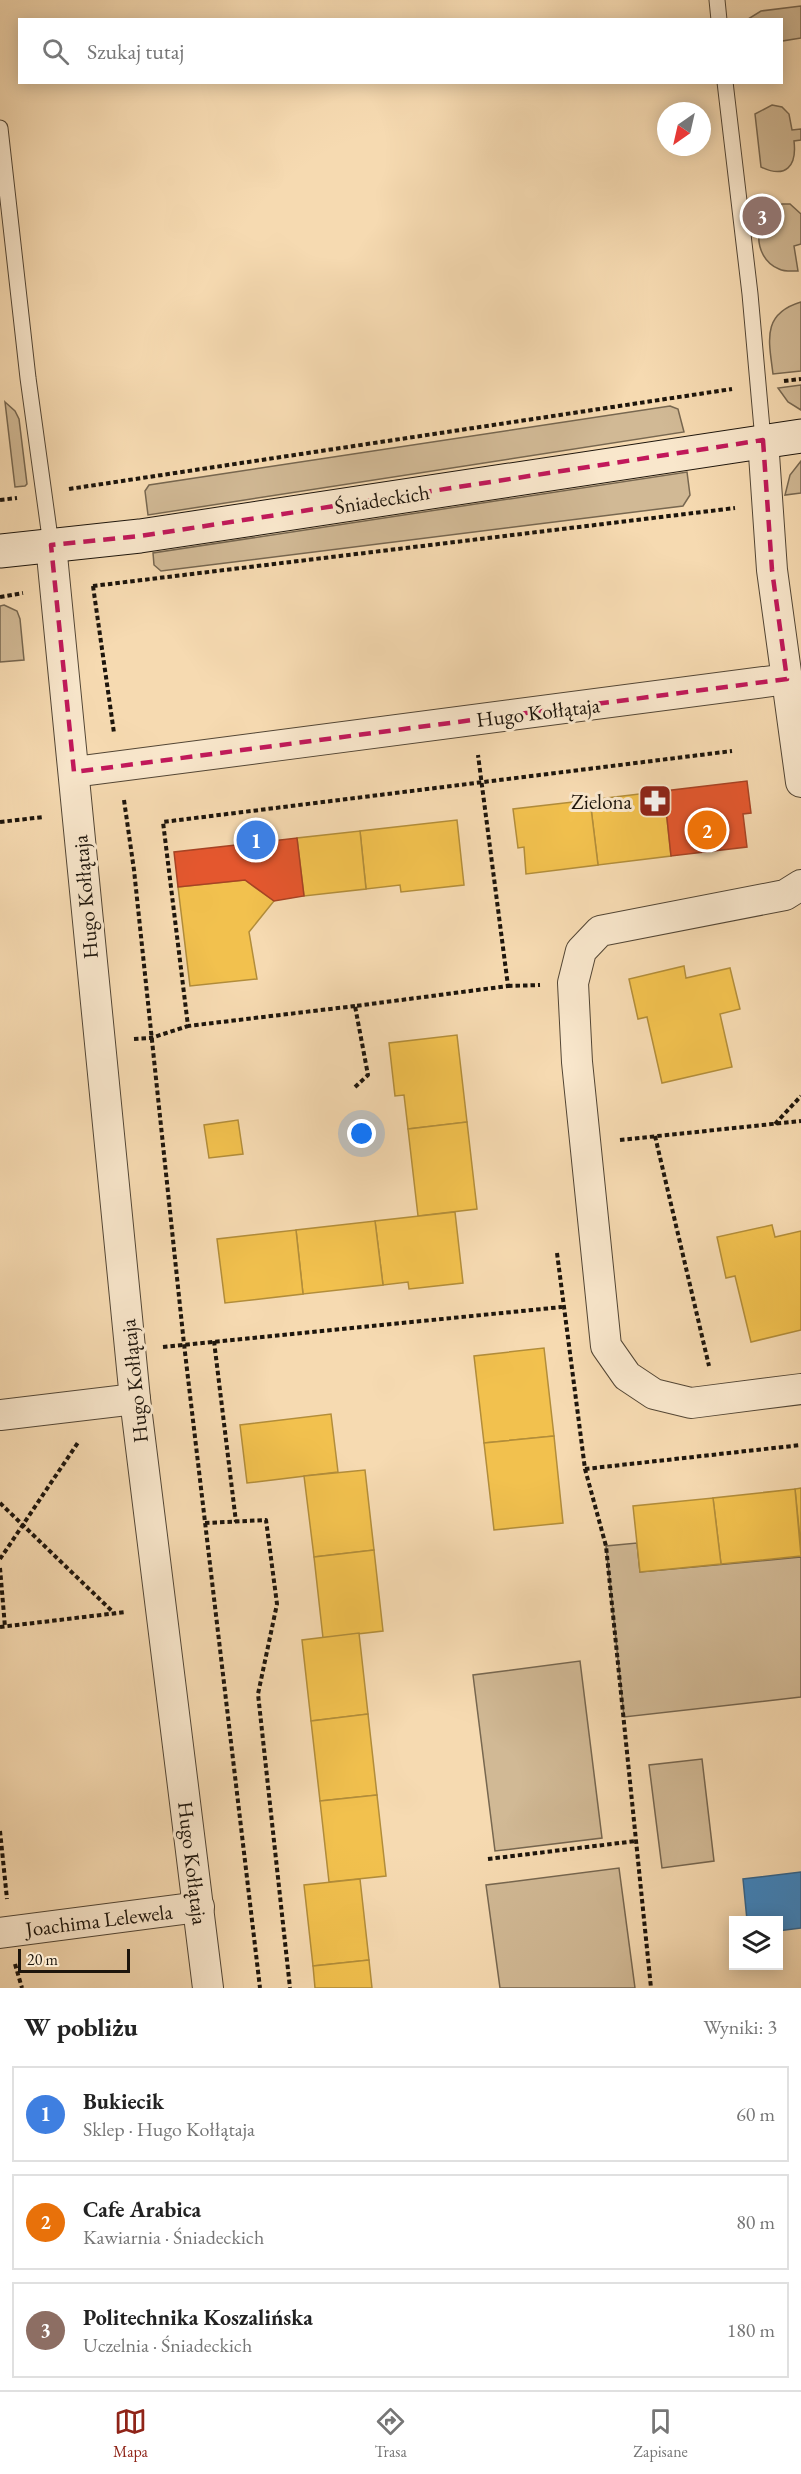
<!DOCTYPE html>
<html lang="pl">
<head>
<meta charset="utf-8">
<style>
  body { margin:0; font-family:"EB Garamond",serif; background:#f6f6f6; color:#222 }
  .controls { position:absolute; right:18px; bottom:18px; display:grid; overflow:hidden; border-radius:0px; box-shadow:0 3px 15px #0003 }
  .controls button { width:54px; height:54px; display:grid; place-items:center; padding:0; border:0; border-bottom:2px solid #e0e0e0; background:#fff; color:#222; font:30px sans-serif }
  .compass { position:absolute; left:657px; top:102px; width:54px; height:54px; border-radius:50%; background:#fff; box-shadow:0 3px 15px #0003; rotate:214deg }
  .scale { position:absolute; left:18px; bottom:15px; width:112px; box-sizing:border-box; padding-left:6px; border:3px solid #1d150c; border-top:0; font-size:16px; line-height:21px; white-space:nowrap; color:#1d150c; -webkit-text-stroke:4px #f9e7cc; paint-order:stroke }
  .you { position:absolute; left:362px; top:1134px; width:21px; height:21px; margin:-15px; border:4px solid #fff; border-radius:50%; background:#1a73e8; box-shadow:0 0 0 9px #1a73e833 }
  .badge { display:grid; place-items:center; width:39px; height:39px; border-radius:50%; background:#8f2418; color:#fff; font-size:20px; font-weight:700 }
  .pin { position:absolute; translate:-50% -50%; border:3px solid #fff; box-shadow:0 2px 6px #0006 }
  .list { margin:0; padding:0; list-style:none }
  h2 { display:flex; justify-content:space-between; align-items:center; height:78px; margin:0; padding:0 24px; font-size:26px }
  h2 small { font-size:20px; font-weight:400; color:#767676 }
  .list li { display:grid; grid-template-columns:39px 1fr auto; gap:18px; align-items:center; box-sizing:border-box; height:96px; margin:0 12px 12px; padding:0 12px; border:2px solid #e0e0e0; border-radius:0px }
  .list b { display:block; font-size:22px; white-space:nowrap }
  .list p { margin:0; font-size:20px; white-space:nowrap; color:#767676 }
  .list em { font-size:20px; font-style:normal; color:#767676 }
  .icon { flex:none; width:33px; height:33px; fill:none; stroke:currentColor; stroke-width:2; stroke-linecap:round; stroke-linejoin:round }
  .map { position:relative; flex:none; width:801px; height:1988px; overflow:hidden }
  .search { position:absolute; background:#fff; box-shadow:0 3px 15px #0003; left:18px; right:18px; top:18px; height:66px; display:flex; align-items:center; gap:15px; box-sizing:border-box; padding:0 21px; border-radius:0px; color:#767676; font-size:22px }
  .sheet { height:402px; background:#fff }
  nav { display:flex; justify-content:space-around; align-items:center; box-sizing:border-box; height:84px; border-top:2px solid #e0e0e0; background:#fff; font-size:16px; color:#767676 }
  nav a { display:grid; justify-items:center; gap:3px }
  nav .on { color:#8f2418 }
  .map>svg:first-child { display:block }
</style>
</head>
<body>
<div class="map">
<svg width="801" height="1988" viewBox="0 0 801 1988">
  <rect width="100%" height="100%" fill="#f6dab1"/>
  <filter id="stains"><feTurbulence type="fractalNoise" baseFrequency=".00333" numOctaves="4"/><feColorMatrix values="0 0 0 0 .2 0 0 0 0 .09 0 0 0 0 .02 0 0 0 .5 -.17"/></filter>
  <radialGradient id="worn" r=".72"><stop offset=".6" stop-color="#630" stop-opacity="0"/><stop offset="1" stop-color="#630" stop-opacity=".3"/></radialGradient>
  <g fill="#d1b995" stroke="#776750" stroke-width="1.5">
    <path d="M801,6V38L782,41V20L748,19L761,11Z"/>
    <path d="M772,105L782,107L789,114L792,130L801,129V140L794,141C797,166 786,179 761,167L755,114Z"/>
    <path d="M782,204H790L801,214V244L794,246L798,271C792,271 785,272 779,269C751,258 752,212 782,204Z"/>
    <path d="M801,302V371L773,374C769,341 761,314 801,302Z"/>
    <path d="M801,385V410L788,402L778,388Z"/>
    <path d="M5,402L15,411L19,419L27,484L25,486L15,487Z"/>
    <path d="M670,406L678,409L684,432L148,515L145,491L149,485Z"/>
    <path d="M801,461V493L785,495L790,475Z"/>
    <path d="M687,472L690,495L683,506L161,571L154,565L153,553Z"/>
    <path d="M4,605L17,611L20,619L24,660L0,662V606Z"/>
    <path d="M637,1543L640,1572L801,1557V1697L624,1717L606,1546Z"/>
    <path d="M580,1661L602,1838L495,1851L473,1675Z"/>
    <path d="M702,1759L714,1861L662,1868L649,1765Z"/>
    <path d="M619,1868L635,1988H500L486,1885Z"/>
  </g>
  <g fill="#f2c14e" stroke="#b28d3a" stroke-width="1.5">
    <path d="M664,791L671,856L598,865L590,800Z"/>
    <path d="M590,800L598,865L526,874L524,847L518,848L513,809Z"/>
    <path d="M457,820L464,885L401,892L400,885L366,889L360,831Z"/>
    <path d="M360,831L366,889L304,896L297,838Z"/>
    <path d="M245,880L274,901L249,932L257,979L190,986L178,887Z"/>
    <path d="M684,966L686,978L730,968L740,1009L720,1014L732,1067L662,1083L647,1017L638,1019L629,979Z"/>
    <path d="M457,1035L467,1122L408,1129L404,1095L395,1096L389,1043Z"/>
    <path d="M238,1120L243,1154L209,1158L204,1125Z"/>
    <path d="M467,1122L477,1209L418,1216L408,1129Z"/>
    <path d="M455,1212L463,1283L409,1289L408,1282L383,1285L375,1221Z"/>
    <path d="M375,1221L383,1285L303,1294L296,1230Z"/>
    <path d="M772,1225L775,1237L801,1231V1330L751,1342L735,1276L726,1278L717,1237Z"/>
    <path d="M296,1230L303,1294L225,1303L217,1239Z"/>
    <path d="M544,1348L554,1436L484,1443L474,1356Z"/>
    <path d="M331,1414L338,1472L247,1483L240,1425Z"/>
    <path d="M554,1436L563,1523L494,1530L484,1443Z"/>
    <path d="M365,1470L374,1550L314,1557L304,1476Z"/>
    <path d="M801,1488V1548L795,1489Z"/>
    <path d="M795,1489L801,1556L721,1564L713,1498Z"/>
    <path d="M713,1498L721,1564L640,1572L633,1506Z"/>
    <path d="M374,1550L383,1631L323,1638L314,1557Z"/>
    <path d="M359,1633L368,1714L311,1721L302,1640Z"/>
    <path d="M368,1714L377,1795L320,1801L311,1721Z"/>
    <path d="M377,1795L386,1876L329,1882L320,1801Z"/>
    <path d="M360,1879L369,1960L313,1966L304,1885Z"/>
    <path d="M369,1960L372,1988H315L313,1966Z"/>
  </g>
  <g fill="#e4572e" stroke="#a84324" stroke-width="1.5">
    <path d="M747,781L751,813L743,814L747,847L671,856L664,791Z"/>
    <path d="M297,838L304,896L274,901L245,880L178,887L174,852Z"/>
  </g>
  <path fill="#3f88c5" stroke="#35668e" stroke-width="1.5" d="M801,1872V1928L778,1931V1920H747L743,1879Z"/>
  <g fill="none" stroke-linecap="round" stroke-linejoin="round">
    <defs>
      <g id="lane">
        <path d="M717,0L719,20"/>
        <path d="M725,82L750,294L763,440"/>
        <path d="M0,128L28,378L51,545"/>
      </g>
      <g id="street">
        <path d="M763,440L772,570L801,782"/>
        <path d="M51,545L135,1399L208,1988"/>
        <path d="M74,772L787,679"/>
        <path d="M801,885L785,895L600,931L581,951L573,983L577,1062L606,1346L627,1376L654,1394L691,1403L801,1389"/>
        <path d="M0,1415L135,1399"/>
        <path d="M0,1933L199,1907"/>
      </g>
      <path id="secondary" d="M0,551L140,536L801,436"/>
    </defs>
    <use href="#lane" stroke="#534635" stroke-width="17"/>
    <use href="#street" stroke="#534635" stroke-width="32"/>
    <use href="#secondary" stroke="#1d150c" stroke-width="35"/>
    <g stroke="#1d150c" stroke-width="4" stroke-dasharray="4.5 3" stroke-linecap="butt">
      <path d="M784,381L801,379"/>
      <path d="M69,489L732,389"/>
      <path d="M0,500L17,498"/>
      <path d="M93,586L114,733"/>
      <path d="M93,586L735,508"/>
      <path d="M0,597L23,593"/>
      <path d="M124,800L134,870L184,1344L260,1988"/>
      <path d="M0,822L43,817"/>
      <path d="M508,986L540,985"/>
      <path d="M355,1006L188,1026L163,822L732,751"/>
      <path d="M134,1039L151,1038L188,1026"/>
      <path d="M355,1087L368,1075L355,1006L508,986L478,755"/>
      <path d="M775,1124L801,1096"/>
      <path d="M655,1136L709,1366"/>
      <path d="M620,1140L801,1121"/>
      <path d="M557,1253L585,1469L606,1546L651,1988"/>
      <path d="M214,1341L236,1522"/>
      <path d="M163,1347L562,1307"/>
      <path d="M585,1469L801,1445"/>
      <path d="M0,1503L114,1613"/>
      <path d="M205,1523L266,1520L277,1604L258,1694L290,1988"/>
      <path d="M0,1559L79,1441"/>
      <path d="M0,1568L5,1627"/>
      <path d="M0,1627L126,1612"/>
      <path d="M0,1831L7,1899"/>
      <path d="M488,1859L636,1841"/>
      <path d="M15,1964L22,1988"/>
    </g>
    <use href="#lane" stroke="#f9e7cc" stroke-width="15"/>
    <use href="#street" stroke="#f9e7cc" stroke-width="30"/>
    <use href="#secondary" stroke="#f9e7cc" stroke-width="33"/>
  </g>
  <path fill="none" stroke="#c2185b" stroke-width="4.5" stroke-dasharray="12 8" stroke-linejoin="round" d="M763,440L772,570L787,679L74,772L51,545L140,536Z"/>
  <defs>
    <symbol id="pharmacy-square" viewBox="-11 -11 22 22"><rect x="-9" y="-9" width="18" height="18" rx="4" fill="#8f2418" stroke="#f9e7cc"/><path d="M-2-6h4v4h4v4h-4v4h-4v-4h-4v-4h4Z" fill="#fff"/></symbol>
  </defs>
  <g fill-rule="evenodd">
    <use href="#pharmacy-square" x="636" y="782" width="38" height="38"/>
  </g>
  <g text-anchor="middle" dominant-baseline="central" stroke-width="6" stroke-linejoin="round" paint-order="stroke">
    <g font-size="21" fill="#1d150c" stroke="#f9e7cc">
      <text transform="translate(382 499) rotate(-9)">Śniadeckich</text>
      <text transform="translate(538 712) rotate(-7)">Hugo Kołłątaja</text>
      <text transform="translate(85 897) rotate(-95)">Hugo Kołłątaja</text>
      <text transform="translate(134 1381) rotate(-96)">Hugo Kołłątaja</text>
      <text transform="translate(193 1863) rotate(83)">Hugo Kołłątaja</text>
      <text transform="translate(99 1920) rotate(-7)">Joachima Lelewela</text>
    </g>
    <g font-size="21" fill="#1d150c" stroke="#f9e7cc" text-anchor="end">
      <text x="632" y="801">Zielona</text>
    </g>
  </g>
  <rect width="100%" height="100%" filter="url(#stains)"/>
  <rect width="100%" height="100%" fill="url(#worn)"/>
</svg>
<div class="controls">
<button><svg class="icon" aria-label="layers" viewBox="0 0 24 24"><path d="M12 4l9 5-9 5-9-5zM3 14l9 5 9-5"/></svg></button>
</div>
<svg class="compass" viewBox="-18 -18 36 36"><path d="M0-13l5 13h-10z" fill="#e53935"/><path d="M0 13l5-13h-10z" fill="#767676"/></svg>
<div class="scale">20 m</div>
<div class="you"></div>
<div class="pin badge" style="left:256px;top:840px;background:#3f7fe0">1</div>
<div class="pin badge" style="left:707px;top:830px;background:#e8710a">2</div>
<div class="pin badge" style="left:762px;top:216px;background:#8d6e63">3</div>
<div class="search"><svg class="icon" aria-label="search" viewBox="0 0 24 24"><circle cx="10" cy="10" r="6"/><path d="M15 15l6 6"/></svg>Szukaj tutaj</div>
</div>
<section class="sheet">
<h2>W pobliżu<small>Wyniki: 3</small></h2>
<ul class="list">
<li><span class="badge" style="background:#3f7fe0">1</span><div><b>Bukiecik</b><p>Sklep · Hugo Kołłątaja</p></div><em>60 m</em></li>
<li><span class="badge" style="background:#e8710a">2</span><div><b>Cafe Arabica</b><p>Kawiarnia · Śniadeckich</p></div><em>80 m</em></li>
<li><span class="badge" style="background:#8d6e63">3</span><div><b>Politechnika Koszalińska</b><p>Uczelnia · Śniadeckich</p></div><em>180 m</em></li>
</ul>
</section>
<nav>
<a class="on"><svg class="icon" aria-label="map" viewBox="0 0 24 24"><path d="M3 6l6-2 6 2 6-2v14l-6 2-6-2-6 2zM9 4v14M15 6v14"/></svg>Mapa</a>
<a><svg class="icon" aria-label="directions" viewBox="0 0 24 24"><path d="M12 3l9 9-9 9-9-9zM9 14v-3h6M13 9l2 2-2 2"/></svg>Trasa</a>
<a><svg class="icon" aria-label="saved" viewBox="0 0 24 24"><path d="M7 4h10v16l-5-4-5 4z"/></svg>Zapisane</a>
</nav>
</body>
</html>
